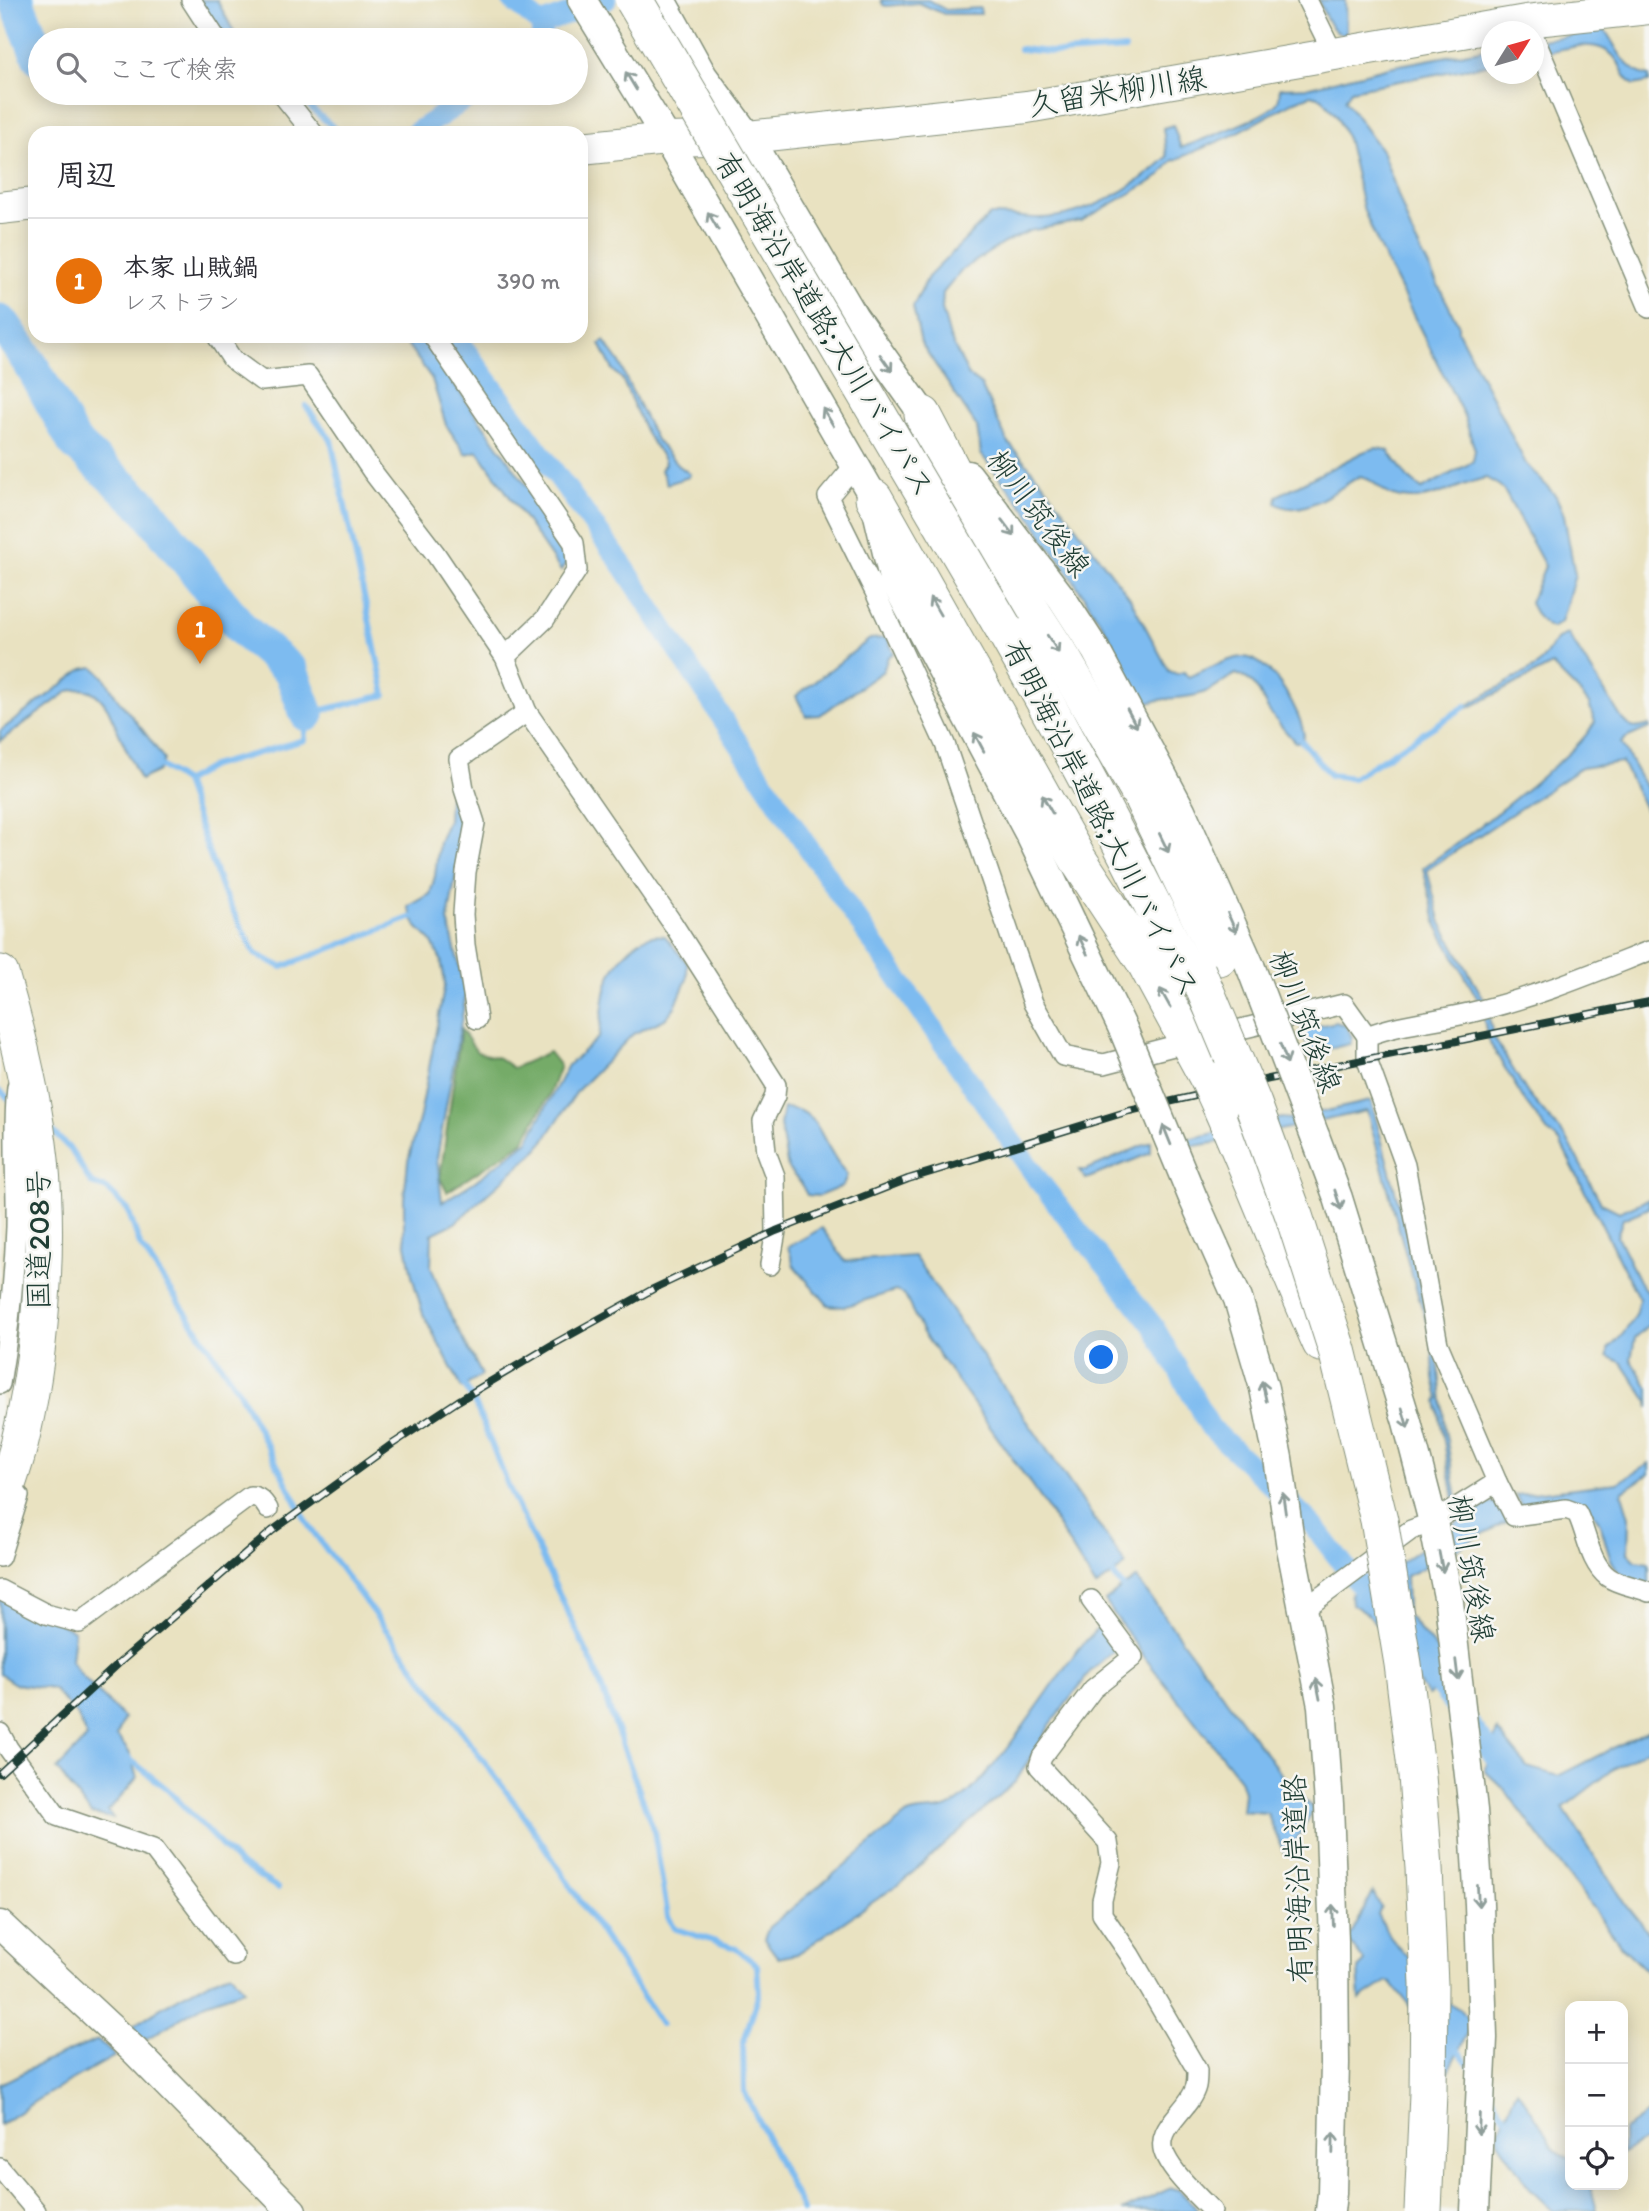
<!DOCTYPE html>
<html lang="ja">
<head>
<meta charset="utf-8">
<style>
  body { margin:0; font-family:Itim,"Klee One",sans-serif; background:#f2f2f3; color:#2b2b33 }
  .controls { position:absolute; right:21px; bottom:21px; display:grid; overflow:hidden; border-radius:14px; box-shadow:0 4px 18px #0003 }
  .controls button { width:63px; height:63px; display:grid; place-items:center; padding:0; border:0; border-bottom:2px solid #e1e1e2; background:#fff; color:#2b2b33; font:35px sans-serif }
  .compass { position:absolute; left:1481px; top:21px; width:63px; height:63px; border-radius:50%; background:#fff; box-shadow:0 4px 18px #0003; rotate:53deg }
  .you { position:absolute; left:1102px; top:1358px; width:24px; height:24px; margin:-18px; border:5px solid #fff; border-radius:50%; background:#1a73e8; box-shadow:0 0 0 10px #1a73e833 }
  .badge { display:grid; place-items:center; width:46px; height:46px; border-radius:50%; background:#7c3aed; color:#fff; font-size:23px; font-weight:700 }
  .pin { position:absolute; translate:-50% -58px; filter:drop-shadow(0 2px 4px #0008) }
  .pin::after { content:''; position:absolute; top:37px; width:24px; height:21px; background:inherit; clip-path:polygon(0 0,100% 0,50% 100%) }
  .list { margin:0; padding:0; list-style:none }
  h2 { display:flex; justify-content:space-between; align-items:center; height:91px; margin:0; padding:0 28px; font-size:30px }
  h2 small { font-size:23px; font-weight:400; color:#7c7c81 }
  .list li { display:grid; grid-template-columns:46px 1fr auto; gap:21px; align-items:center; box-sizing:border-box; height:126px; padding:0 28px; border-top:2px solid #e1e1e2 }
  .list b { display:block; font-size:26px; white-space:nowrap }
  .list p { margin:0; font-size:23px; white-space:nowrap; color:#7c7c81 }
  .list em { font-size:23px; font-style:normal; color:#7c7c81 }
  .icon { flex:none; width:38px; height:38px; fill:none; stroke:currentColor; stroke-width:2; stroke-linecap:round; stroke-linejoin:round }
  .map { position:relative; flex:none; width:1649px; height:2211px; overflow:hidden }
  .search { position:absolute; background:#fff; box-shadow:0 4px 18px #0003; left:28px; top:28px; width:560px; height:77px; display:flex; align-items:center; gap:18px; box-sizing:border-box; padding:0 24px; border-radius:38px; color:#7c7c81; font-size:26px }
  .panel { position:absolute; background:#fff; box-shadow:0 4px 18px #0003; left:28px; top:126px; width:560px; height:217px; border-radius:21px }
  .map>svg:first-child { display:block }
</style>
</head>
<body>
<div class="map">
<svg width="1649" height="2211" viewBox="0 0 1649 2211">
  <rect width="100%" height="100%" fill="#f6f6f2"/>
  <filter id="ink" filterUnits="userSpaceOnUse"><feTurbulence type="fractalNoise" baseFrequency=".0143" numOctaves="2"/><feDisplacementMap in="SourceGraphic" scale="14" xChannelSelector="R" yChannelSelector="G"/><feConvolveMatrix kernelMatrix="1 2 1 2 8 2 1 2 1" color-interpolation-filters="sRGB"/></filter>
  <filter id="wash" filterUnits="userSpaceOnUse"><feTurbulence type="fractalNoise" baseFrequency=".00686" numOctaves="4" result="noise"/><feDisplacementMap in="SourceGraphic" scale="28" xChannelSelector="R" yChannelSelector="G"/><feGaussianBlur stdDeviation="1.57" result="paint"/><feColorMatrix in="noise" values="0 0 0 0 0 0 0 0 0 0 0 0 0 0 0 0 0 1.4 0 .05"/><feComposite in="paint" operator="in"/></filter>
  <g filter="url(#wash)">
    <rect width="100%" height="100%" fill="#e9e2c1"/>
    <path fill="#74ab68" stroke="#4a744e" stroke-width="2" d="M461,1029L477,1052L499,1058L513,1068L549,1052L560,1066L549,1095L523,1142L447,1192L440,1178Z"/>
    <g fill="#7dbbf0" stroke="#4e7c92" stroke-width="2">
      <path d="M199,0H217L236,36L232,40H226Z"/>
      <path d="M881,0H928L946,10L980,8L981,14H944L919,3L886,6L883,5Z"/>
      <path d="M1318,0H1345L1346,35C1329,33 1325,13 1318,0Z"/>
      <path d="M1605,30C1618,49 1624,71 1649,76V82L1634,85C1620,74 1624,68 1615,58C1596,35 1559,51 1534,55V41Z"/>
      <path d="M1491,48V64L1351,90L1345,100L1383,153L1412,234L1458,324V331L1526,464L1556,496L1564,515L1575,575L1561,622L1552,628C1541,624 1535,613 1530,603L1545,566L1506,494L1500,486L1486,478C1457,484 1424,507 1393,496C1380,491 1375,480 1360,476C1338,488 1300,521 1276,503L1277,496L1363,452L1376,448L1388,450L1408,478L1422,489L1467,465L1473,461L1475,450L1464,416L1381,251L1364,211L1347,138L1337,117L1322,98L1311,95L1295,101L1231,136L1172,161L1160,176L1147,184L1081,221L1029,231L1004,243L963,269L943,293L942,309L950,338L969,376L981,385L1007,441L1043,483L1130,598L1169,671L1177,674L1184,672L1188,677C1201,672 1232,656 1244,657C1272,660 1302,712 1304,737L1299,742H1295C1286,732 1277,722 1269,711C1258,693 1258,681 1236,674C1224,680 1212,691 1200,694C1181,700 1162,696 1144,705L1107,632L1057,555L1042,538L1043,536L1029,514L981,454L977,427L921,343L913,307L928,277L990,215C1007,214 1022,218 1039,218C1083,218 1136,188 1167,157L1163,128L1173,125L1181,148C1200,140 1266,117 1276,104C1280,100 1279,94 1280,88L1310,87L1389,67Z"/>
      <path d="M420,336L565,540L569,559L561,571L478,451L466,454L446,425L432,379L407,344Z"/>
      <path d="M604,341L620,363L627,381L656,440L678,465L690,474L689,477L667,484L661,470L665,463L664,459L647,435L622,379L613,370L600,344Z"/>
      <path d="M1568,634L1622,719C1631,730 1636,729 1649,725V728L1626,738L1621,743L1649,793V817L1622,762L1581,768L1427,870L1441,923L1486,1003L1493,1036L1528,1094L1567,1139L1601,1203L1619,1212L1649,1199V1208L1623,1219L1617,1236L1639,1281L1649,1295V1325L1635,1338L1631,1359L1649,1389V1408L1648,1402L1622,1363L1608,1356V1349C1623,1336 1637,1319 1639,1299L1560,1142L1548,1132L1526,1103L1488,1040L1481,1005L1437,926L1423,868C1461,841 1498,813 1534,783C1556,764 1580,747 1595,722L1589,704L1581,694L1552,665L1468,708L1466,706L1537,666C1549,654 1551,639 1568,634Z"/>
      <path d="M887,638L894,653L888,657L883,671L820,715L806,716L796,696L870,639Z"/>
      <path d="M93,667C105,674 111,690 120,702C136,721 151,739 164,760L158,771L140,780L108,709C98,692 88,686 69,691L0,741V731L83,669Z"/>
      <path d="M456,792L465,823L448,920L466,994L437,1158L442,1202L474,1182L528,1141L568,1065L599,1037C605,998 601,976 631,948C643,937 650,934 665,936L687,963V979L675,1007L665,1019L633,1034L578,1090L539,1148L455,1223L432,1234L431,1267L450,1314L482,1375L462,1388L423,1314L412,1276L404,1234V1198L408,1161L420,1116L445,983L441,960L431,941L417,927L408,907L430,894L435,876L439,842L448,820L449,797Z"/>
      <path d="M1336,1022L1346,1026L1352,1037L1350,1044L1311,1053L1301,1030Z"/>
      <path d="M1371,1101L1436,1343L1445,1429L1457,1498L1454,1499L1437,1401L1439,1399L1434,1378L1432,1339L1411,1273L1367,1111L1234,1140L1167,1150V1141L1188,1139L1282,1118L1290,1119Z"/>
      <path d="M783,1108C814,1108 817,1128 831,1151C835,1159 841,1167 847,1175L843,1186L819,1196L807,1195L800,1182L788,1169L780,1125Z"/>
      <path d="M1151,1142V1153L1086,1179L1079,1170H1086Z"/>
      <path d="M822,1228L845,1261L914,1256L1126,1565L1096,1587L1042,1500L923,1333L904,1294L895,1291L843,1307L828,1305L794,1266L788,1247Z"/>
      <path d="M1649,1464V1474L1623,1491L1622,1494L1629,1517L1628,1553L1636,1561L1649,1563V1586C1641,1583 1630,1580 1623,1575C1600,1557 1610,1524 1587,1507L1522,1506L1515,1495L1617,1483Z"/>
      <path d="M1501,1499L1511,1520C1474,1536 1442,1560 1406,1576L1407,1615L1443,1657L1430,1695L1428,1696L1370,1616L1352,1604L1350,1594L1374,1575L1402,1562L1456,1523L1488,1504Z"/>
      <path d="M1136,1578L1293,1790L1314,1809L1290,1850L1284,1853L1267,1813L1242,1811L1244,1792L1240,1779L1145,1658L1105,1601Z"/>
      <path d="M0,1592L74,1631L71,1661L83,1677L124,1718L117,1736L129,1752L137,1778L108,1811L113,1818L91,1814L57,1769L87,1738L78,1716L53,1689L15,1684L0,1674Z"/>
      <path d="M1103,1623L1115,1646L1114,1651L1091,1671L1050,1725L1016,1781L902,1882L797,1954L778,1958L764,1939L769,1927L906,1815C919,1808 934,1813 948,1807C983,1793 1048,1689 1074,1655C1083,1643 1093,1633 1103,1623Z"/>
      <path d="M1497,1730L1527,1767L1558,1776L1649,1730V1748L1614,1769L1563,1808L1627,1906L1649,1933V1973L1621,1946L1505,1790L1485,1771Z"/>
      <path d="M1373,1892L1381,1907L1378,1914L1388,1934L1403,1953L1413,1961L1441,1998L1459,2009L1470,2020L1471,2026L1446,2075L1431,2033L1391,1982L1387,1981L1360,1999L1358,1969L1365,1962L1348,1940Z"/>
      <path d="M231,1972L244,1990L208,2002L141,2042L129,2029C161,2006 195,1987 231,1972Z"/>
      <path d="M98,2040L115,2056L37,2100L0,2125V2084L44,2062Z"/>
      <path d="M1517,2090C1525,2101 1533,2112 1540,2124C1548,2137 1552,2156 1570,2157V2185H1593L1591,2188L1597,2211H1553L1531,2190L1499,2142L1497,2135Z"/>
      <path d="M1649,2113V2138L1623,2153V2130Z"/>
      <path d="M1171,2188L1179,2190L1199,2211H1122Z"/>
    </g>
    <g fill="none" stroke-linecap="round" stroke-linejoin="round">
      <g stroke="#7dbbf0" stroke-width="6">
        <path d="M1020,49L1061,53L1125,49"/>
        <path d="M301,93L312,109L340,133"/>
        <path d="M1300,739L1330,775L1353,778L1466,706"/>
        <path d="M155,762L184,782L212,766L304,740L307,714L385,695L331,440L306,406"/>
        <path d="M184,782L222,890L255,954L282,967L420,914"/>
        <path d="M0,1091L13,1102"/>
        <path d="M50,1129L71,1150L91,1183L107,1189L128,1210L140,1245L238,1390L309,1526L523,1814L661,2024"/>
        <path d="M462,1381L477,1408L512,1495L594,1667L654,1831L668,1917L676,1929L735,1948L757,1965L759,1993L743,2044L744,2091L803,2211"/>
        <path d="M1110,1570L1126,1592"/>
        <path d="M127,1757L167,1789L238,1863L278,1888"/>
        <path d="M1454,2045L1473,2070"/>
        <path d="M1491,2096L1509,2122"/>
      </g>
      <g stroke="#7dbbf0" stroke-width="21">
        <path d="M512,0L541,24L542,40"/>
        <path d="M541,24L606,0"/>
        <path d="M415,133L475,93"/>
        <path d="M455,336L624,567L735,738L835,888L1039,1181L1154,1327L1210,1427L1312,1524L1378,1609"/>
        <path d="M1418,1658L1508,1774"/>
      </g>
      <g stroke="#7dbbf0" stroke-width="35">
        <path d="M16,0L39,57"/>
        <path d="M0,322L4,325L33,368L74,442L144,506L242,629L291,671L307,714"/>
      </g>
    </g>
  </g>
  <g filter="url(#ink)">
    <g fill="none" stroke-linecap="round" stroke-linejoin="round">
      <defs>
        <g id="street">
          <path d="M191,0L217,40"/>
          <path d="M1307,0L1334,55"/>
          <path d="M1534,37L1649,308"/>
          <path d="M281,93L313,133"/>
          <path d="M217,336L232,359L262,381L308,376L372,471L435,553L505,657L527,712L673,924L776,1085L775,1096L763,1121L766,1152L775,1176L776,1231L770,1265"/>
          <path d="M433,336L574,543L577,570L545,619L505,657"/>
          <path d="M855,465L828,497L874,590L945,744L1033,1003L1063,1056L1104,1064L1177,1045"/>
          <path d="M477,1019L465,945L463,914L466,872L475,823L464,789L459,759L527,712"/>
          <path d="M1216,1035L1344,1004L1367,1036"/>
          <path d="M0,1384C9,1332 14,1280 16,1227C17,1180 12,1135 17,1087"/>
          <path d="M1497,1482L1514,1516L1566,1509L1577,1513C1587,1533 1589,1562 1608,1577C1617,1584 1637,1587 1649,1592"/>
          <path d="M0,1557L19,1496"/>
          <path d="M0,1590L46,1614L79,1623L250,1496C259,1496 263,1501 268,1509"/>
          <path d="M1091,1600L1133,1657L1093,1689L1042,1757L1039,1766L1108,1842L1111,1863L1102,1900V1914L1130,1955L1197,2070C1197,2075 1197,2081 1196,2086C1190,2111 1151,2129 1166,2157C1176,2177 1197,2195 1212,2211"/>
          <path d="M1303,1610L1411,1530L1433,1522L1497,1482L1438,1344L1405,1165L1367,1060V1036C1404,1022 1439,1021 1477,1011C1536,997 1593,973 1649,951"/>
          <path d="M0,1733L8,1748L57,1816L153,1849L234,1956"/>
          <path d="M0,2168L36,2211"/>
        </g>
        <g id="secondary">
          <path d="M582,0L667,139L874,498L893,578L1031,837L1123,1029"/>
          <path d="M661,0L703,76L748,137L854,317L935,431"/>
          <path d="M968,475L1061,597L1096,651L1181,810L1251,968"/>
          <path d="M1315,1136L1338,1198L1407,1422L1433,1522L1449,1602L1473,1810L1479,1904L1483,2038L1475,2211"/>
          <path d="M1193,1198L1238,1299L1264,1388L1278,1458L1291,1548L1322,1706L1329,1804L1334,1941L1335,2063L1332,2193L1330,2211"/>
          <path d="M0,1925L135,2051L292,2211"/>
        </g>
        <g id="primary">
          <path d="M581,148L667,139L748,137L1027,107L1526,21L1649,8"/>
          <path d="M0,208L35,204"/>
        </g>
        <g id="highway">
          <path d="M923,415L999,561L1063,660L1142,797L1219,957"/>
          <path d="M874,498L1079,861L1144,960L1209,1080"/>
          <path d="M1004,629C1069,743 1130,858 1188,976"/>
          <path d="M0,974C18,1035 33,1097 40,1160C49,1247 40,1361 19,1445C14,1466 6,1486 0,1506"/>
          <path d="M1220,1104C1255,1183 1286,1264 1321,1343"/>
        </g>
      </defs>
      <use href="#street" stroke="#84907a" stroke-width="22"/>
      <use href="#secondary" stroke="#84907a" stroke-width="31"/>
      <use href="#primary" stroke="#84907a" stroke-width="34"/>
      <use href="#highway" stroke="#84907a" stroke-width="39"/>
      <use href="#street" stroke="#fff" stroke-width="19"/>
      <use href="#secondary" stroke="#fff" stroke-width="28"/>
      <use href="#primary" stroke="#fff" stroke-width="32"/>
      <use href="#highway" stroke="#fff" stroke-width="37"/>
      <defs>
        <path id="rail" d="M0,1773L118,1664L272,1531L391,1445L458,1401L552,1345L653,1289L776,1231L908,1179L1129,1111L1269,1079L1649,1002"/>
      </defs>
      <use href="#rail" stroke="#1f3d34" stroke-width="8"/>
      <use href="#rail" stroke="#f6f6f2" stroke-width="5" stroke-dasharray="16" stroke-linecap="butt"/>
      <defs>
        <g id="secondary-bridge">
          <path d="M1251,968L1315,1136"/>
          <path d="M1123,1029L1193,1198"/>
        </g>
        <g id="highway-bridge">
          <path d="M634,0L1004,629"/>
          <path d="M1197,971L1253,1104L1294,1216L1337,1350L1379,1520L1403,1664L1417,1776L1424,1868L1429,1985L1428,2093L1423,2211"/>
          <path d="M1209,1080L1220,1104"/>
        </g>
      </defs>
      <use href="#secondary-bridge" stroke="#84907a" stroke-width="31" stroke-linecap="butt"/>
      <use href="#highway-bridge" stroke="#84907a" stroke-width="39" stroke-linecap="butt"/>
      <use href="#secondary-bridge" stroke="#fff" stroke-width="28"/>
      <use href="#highway-bridge" stroke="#fff" stroke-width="37"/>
    </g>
    <defs><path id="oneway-shaft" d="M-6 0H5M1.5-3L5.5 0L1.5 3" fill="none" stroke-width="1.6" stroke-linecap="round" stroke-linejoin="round" transform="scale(1.75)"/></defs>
    <g stroke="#8f9e9a">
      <use href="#oneway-shaft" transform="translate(631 81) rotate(-121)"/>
      <use href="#oneway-shaft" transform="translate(713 221) rotate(-120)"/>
      <use href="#oneway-shaft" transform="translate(886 363) rotate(55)"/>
      <use href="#oneway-shaft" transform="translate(828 417) rotate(-122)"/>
      <use href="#oneway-shaft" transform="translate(1008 528) rotate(53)"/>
      <use href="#oneway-shaft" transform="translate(935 606) rotate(-120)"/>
      <use href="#oneway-shaft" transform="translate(1053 644) rotate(57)"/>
      <use href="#oneway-shaft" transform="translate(1132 718) rotate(62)"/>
      <use href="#oneway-shaft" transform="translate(979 742) rotate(-118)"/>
      <use href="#oneway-shaft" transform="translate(1047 804) rotate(-120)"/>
      <use href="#oneway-shaft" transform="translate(1164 843) rotate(64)"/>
      <use href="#oneway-shaft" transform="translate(1232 923) rotate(66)"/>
      <use href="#oneway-shaft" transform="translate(1083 945) rotate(-115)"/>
      <use href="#oneway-shaft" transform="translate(1165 998) rotate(-119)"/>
      <use href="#oneway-shaft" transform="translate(1284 1054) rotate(69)"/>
      <use href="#oneway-shaft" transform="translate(1167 1135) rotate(-112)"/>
      <use href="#oneway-shaft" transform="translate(1338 1200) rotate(72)"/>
      <use href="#oneway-shaft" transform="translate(1264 1391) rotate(-103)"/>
      <use href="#oneway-shaft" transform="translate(1405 1418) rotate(74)"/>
      <use href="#oneway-shaft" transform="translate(1284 1503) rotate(-98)"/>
      <use href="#oneway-shaft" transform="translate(1441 1562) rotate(79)"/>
      <use href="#oneway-shaft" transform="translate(1457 1670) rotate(83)"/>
      <use href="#oneway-shaft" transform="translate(1318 1689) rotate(-101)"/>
      <use href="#oneway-shaft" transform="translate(1478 1896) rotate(87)"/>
      <use href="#oneway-shaft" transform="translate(1333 1915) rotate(-92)"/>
      <use href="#oneway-shaft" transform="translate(1479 2124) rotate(92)"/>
      <use href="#oneway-shaft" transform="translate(1333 2143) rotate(-89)"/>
    </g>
  </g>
  <g text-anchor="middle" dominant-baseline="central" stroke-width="5" stroke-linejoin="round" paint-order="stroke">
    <g font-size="30" fill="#1f3d34" stroke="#f6f6f2">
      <text transform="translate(1117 91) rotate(-9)">久留米柳川線</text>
      <text transform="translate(825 324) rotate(59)">有明海沿岸道路;大川バイパス</text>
      <text transform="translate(1039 513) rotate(53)">柳川筑後線</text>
      <text transform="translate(1102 818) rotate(63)">有明海沿岸道路;大川バイパス</text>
      <text transform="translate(1306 1021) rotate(69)">柳川筑後線</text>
      <text transform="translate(38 1240) rotate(-90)">国道208号</text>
      <text transform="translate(1472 1568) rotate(80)">柳川筑後線</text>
      <text transform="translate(1297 1879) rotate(-92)">有明海沿岸道路</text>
    </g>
  </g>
</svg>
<div class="controls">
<button>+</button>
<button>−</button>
<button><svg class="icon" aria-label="locate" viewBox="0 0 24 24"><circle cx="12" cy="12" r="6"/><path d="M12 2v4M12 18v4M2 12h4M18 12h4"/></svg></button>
</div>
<svg class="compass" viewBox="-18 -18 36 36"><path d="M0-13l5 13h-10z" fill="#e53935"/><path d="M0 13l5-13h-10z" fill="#7c7c81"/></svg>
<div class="you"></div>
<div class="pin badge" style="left:200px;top:664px;background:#e8710a">1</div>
<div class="search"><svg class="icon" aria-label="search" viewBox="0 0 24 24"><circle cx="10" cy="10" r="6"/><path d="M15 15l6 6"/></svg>ここで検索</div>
<section class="panel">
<h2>周辺<small></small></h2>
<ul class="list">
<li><span class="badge" style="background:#e8710a">1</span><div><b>本家 山賊鍋</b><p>レストラン</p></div><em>390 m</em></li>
</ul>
</section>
</div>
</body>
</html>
